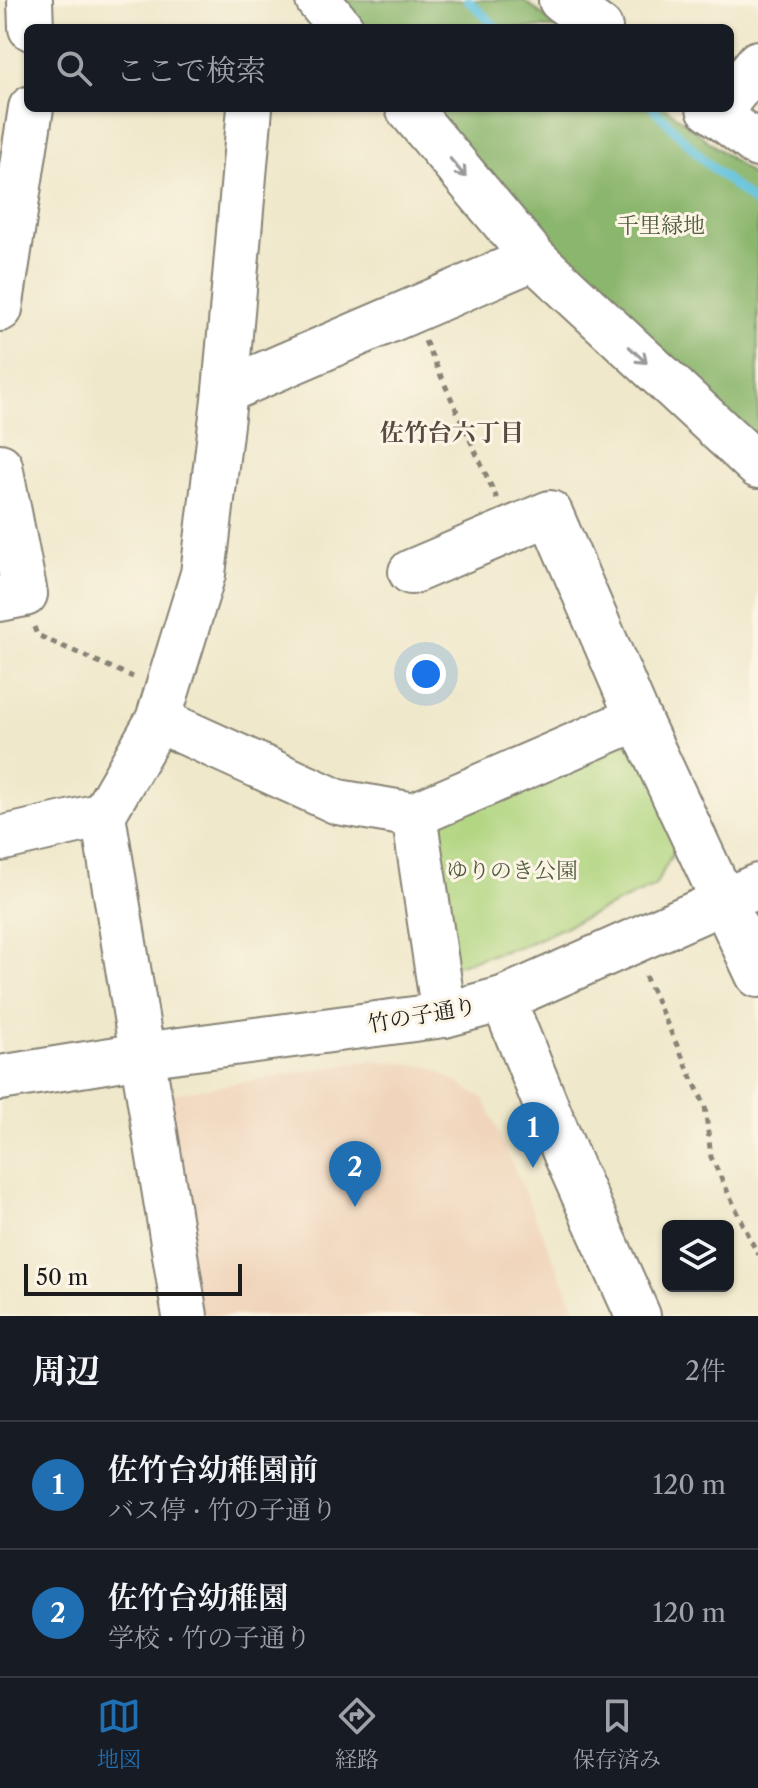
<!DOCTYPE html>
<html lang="ja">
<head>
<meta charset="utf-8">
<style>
  body { margin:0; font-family:"Libre Caslon Text","Noto Serif JP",serif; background:#242831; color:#f1f3f6 }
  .controls { position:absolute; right:24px; bottom:24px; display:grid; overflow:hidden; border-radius:12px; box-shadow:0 2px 6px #0004 }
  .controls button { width:72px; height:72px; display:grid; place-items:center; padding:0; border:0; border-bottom:2px solid #363941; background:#171b24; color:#f1f3f6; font:40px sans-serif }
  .scale { position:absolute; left:24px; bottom:20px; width:218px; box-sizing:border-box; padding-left:8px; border:4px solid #1c1c1c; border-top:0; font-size:22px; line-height:28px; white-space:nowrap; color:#1c1c1c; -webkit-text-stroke:6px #fcf5e5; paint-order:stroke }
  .you { position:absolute; left:426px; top:674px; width:28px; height:28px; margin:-20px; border:6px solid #fff; border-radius:50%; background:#1a73e8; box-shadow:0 0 0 12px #1a73e833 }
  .badge { display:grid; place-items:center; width:52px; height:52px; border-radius:50%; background:#1f6fb2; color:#fff; font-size:26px; font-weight:700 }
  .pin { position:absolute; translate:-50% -66px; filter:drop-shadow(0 2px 4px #0008) }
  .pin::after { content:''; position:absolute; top:42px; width:28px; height:24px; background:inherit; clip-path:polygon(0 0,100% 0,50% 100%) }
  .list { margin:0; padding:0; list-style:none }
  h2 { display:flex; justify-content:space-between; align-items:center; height:104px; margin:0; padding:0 32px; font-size:34px }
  h2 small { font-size:26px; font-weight:400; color:#9ea1a6 }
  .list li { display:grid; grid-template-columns:52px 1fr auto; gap:24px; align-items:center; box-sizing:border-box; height:128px; padding:0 32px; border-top:2px solid #363941 }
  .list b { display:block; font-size:30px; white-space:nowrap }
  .list p { margin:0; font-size:26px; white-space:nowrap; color:#9ea1a6 }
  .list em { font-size:26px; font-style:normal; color:#9ea1a6 }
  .icon { flex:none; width:44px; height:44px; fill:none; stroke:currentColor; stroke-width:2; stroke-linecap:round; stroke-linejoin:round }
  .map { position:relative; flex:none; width:758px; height:1316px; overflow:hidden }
  .search { position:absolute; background:#171b24; box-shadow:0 2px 6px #0004; left:24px; right:24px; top:24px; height:88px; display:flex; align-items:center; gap:20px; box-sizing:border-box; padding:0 28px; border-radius:12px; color:#9ea1a6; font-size:30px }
  .sheet { height:360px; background:#171b24 }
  nav { display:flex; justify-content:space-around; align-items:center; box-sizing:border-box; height:112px; border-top:2px solid #363941; background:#171b24; font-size:22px; color:#9ea1a6 }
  nav a { display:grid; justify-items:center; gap:4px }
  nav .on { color:#1f6fb2 }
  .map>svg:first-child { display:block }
</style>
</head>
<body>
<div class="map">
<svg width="758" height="1316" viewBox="0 0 758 1316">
  <rect width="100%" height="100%" fill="#fcf5e5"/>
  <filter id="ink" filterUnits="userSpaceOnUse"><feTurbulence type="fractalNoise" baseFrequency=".0125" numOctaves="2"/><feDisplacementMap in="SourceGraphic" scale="16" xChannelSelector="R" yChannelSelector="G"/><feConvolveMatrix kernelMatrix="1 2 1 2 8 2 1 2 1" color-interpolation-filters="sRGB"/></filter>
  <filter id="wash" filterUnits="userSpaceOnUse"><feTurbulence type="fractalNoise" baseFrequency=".006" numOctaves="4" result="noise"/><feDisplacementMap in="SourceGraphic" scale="32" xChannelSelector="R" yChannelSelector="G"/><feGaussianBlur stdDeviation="1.8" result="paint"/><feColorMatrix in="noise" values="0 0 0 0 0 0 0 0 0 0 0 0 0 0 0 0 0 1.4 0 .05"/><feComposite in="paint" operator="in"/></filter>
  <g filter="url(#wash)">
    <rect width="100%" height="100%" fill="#efe8cb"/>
    <path fill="#f0d5bc" d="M375,1060L431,1067L484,1099L578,1316H196L160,1096Z"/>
    <path fill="#afd47e" stroke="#66784d" stroke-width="2" d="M623,742L641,750L681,838L655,886L525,945L446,968L428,842L440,820Z"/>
    <g fill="#8bb66d" stroke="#546944" stroke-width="2">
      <path d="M334,0H523L560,28H357Z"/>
      <path d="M424,108H666L758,180V446L543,250Z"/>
    </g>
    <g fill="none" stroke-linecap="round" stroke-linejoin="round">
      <g stroke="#60c2de" stroke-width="9">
        <path d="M468,0L497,28"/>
        <path d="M653,108L709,165L758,206"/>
      </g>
    </g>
  </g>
  <g filter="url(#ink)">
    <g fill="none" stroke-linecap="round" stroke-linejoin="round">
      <defs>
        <g id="minor">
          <path d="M30,0L31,28"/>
          <path d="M318,0L341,28"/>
          <path d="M561,0L600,28"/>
          <path d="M730,98L758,63"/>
          <path d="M408,108L534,258L758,466"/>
          <path d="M709,108L758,145"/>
          <path d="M0,309L31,108"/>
          <path d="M225,391L250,108"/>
          <path d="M0,466L25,594L0,599"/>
          <path d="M411,572L550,513L638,718"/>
          <path d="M158,720L338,802L414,815L638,718L758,975"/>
          <path d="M414,815L444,1015"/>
          <path d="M0,839L103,815"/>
          <path d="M503,999L566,1155L638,1316"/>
          <path d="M0,1078L142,1055L444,1015L503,999L758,886"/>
          <path d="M185,1316L103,815L158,720L203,574L225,391L534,258"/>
        </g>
      </defs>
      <use href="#minor" stroke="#868274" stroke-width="48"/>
      <g stroke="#868274" stroke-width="5" stroke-dasharray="6 6" stroke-linecap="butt">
        <path d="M425,341L497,499"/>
        <path d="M34,627L37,635L133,677"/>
        <path d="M645,976L705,1106L711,1157L758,1255"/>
      </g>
      <use href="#minor" stroke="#fff" stroke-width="44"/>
    </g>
    <defs><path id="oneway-shaft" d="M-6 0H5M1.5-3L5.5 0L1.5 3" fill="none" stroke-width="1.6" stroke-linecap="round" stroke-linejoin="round" transform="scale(2)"/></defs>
    <g stroke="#999">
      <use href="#oneway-shaft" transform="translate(458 168) rotate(50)"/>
      <use href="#oneway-shaft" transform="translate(638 355) rotate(43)"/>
    </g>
  </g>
  <g text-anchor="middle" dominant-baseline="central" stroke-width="6" stroke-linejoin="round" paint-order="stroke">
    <g font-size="22" fill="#4f5c3e" stroke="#fcf5e5">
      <text x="661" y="225">千里緑地</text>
      <text x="512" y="870">ゆりのき公園</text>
    </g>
    <g font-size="22" fill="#1c1c1c" stroke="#fcf5e5">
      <text transform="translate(422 1015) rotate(-10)">竹の子通り</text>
    </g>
    <g font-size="24" font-weight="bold" fill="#594b41" stroke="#fcf5e5">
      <text x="452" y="432">佐竹台六丁目</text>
    </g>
  </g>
</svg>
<div class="controls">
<button><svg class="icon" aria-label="layers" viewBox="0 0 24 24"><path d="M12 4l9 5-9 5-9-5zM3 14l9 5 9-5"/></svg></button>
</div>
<div class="scale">50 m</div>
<div class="you"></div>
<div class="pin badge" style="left:533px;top:1168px">1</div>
<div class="pin badge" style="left:355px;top:1207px">2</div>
<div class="search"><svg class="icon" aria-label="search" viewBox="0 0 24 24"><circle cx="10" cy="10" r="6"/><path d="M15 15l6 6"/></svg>ここで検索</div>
</div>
<section class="sheet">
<h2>周辺<small>2件</small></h2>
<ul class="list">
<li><span class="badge">1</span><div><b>佐竹台幼稚園前</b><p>バス停 · 竹の子通り</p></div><em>120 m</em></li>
<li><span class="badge">2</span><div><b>佐竹台幼稚園</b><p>学校 · 竹の子通り</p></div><em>120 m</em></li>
</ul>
</section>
<nav>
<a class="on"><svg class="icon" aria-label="map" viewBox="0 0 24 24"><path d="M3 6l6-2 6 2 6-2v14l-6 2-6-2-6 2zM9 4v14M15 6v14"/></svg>地図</a>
<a><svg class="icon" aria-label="directions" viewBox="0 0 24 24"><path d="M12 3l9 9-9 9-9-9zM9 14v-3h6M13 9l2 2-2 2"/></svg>経路</a>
<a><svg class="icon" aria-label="saved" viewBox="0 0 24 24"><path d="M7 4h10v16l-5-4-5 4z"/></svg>保存済み</a>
</nav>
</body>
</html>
